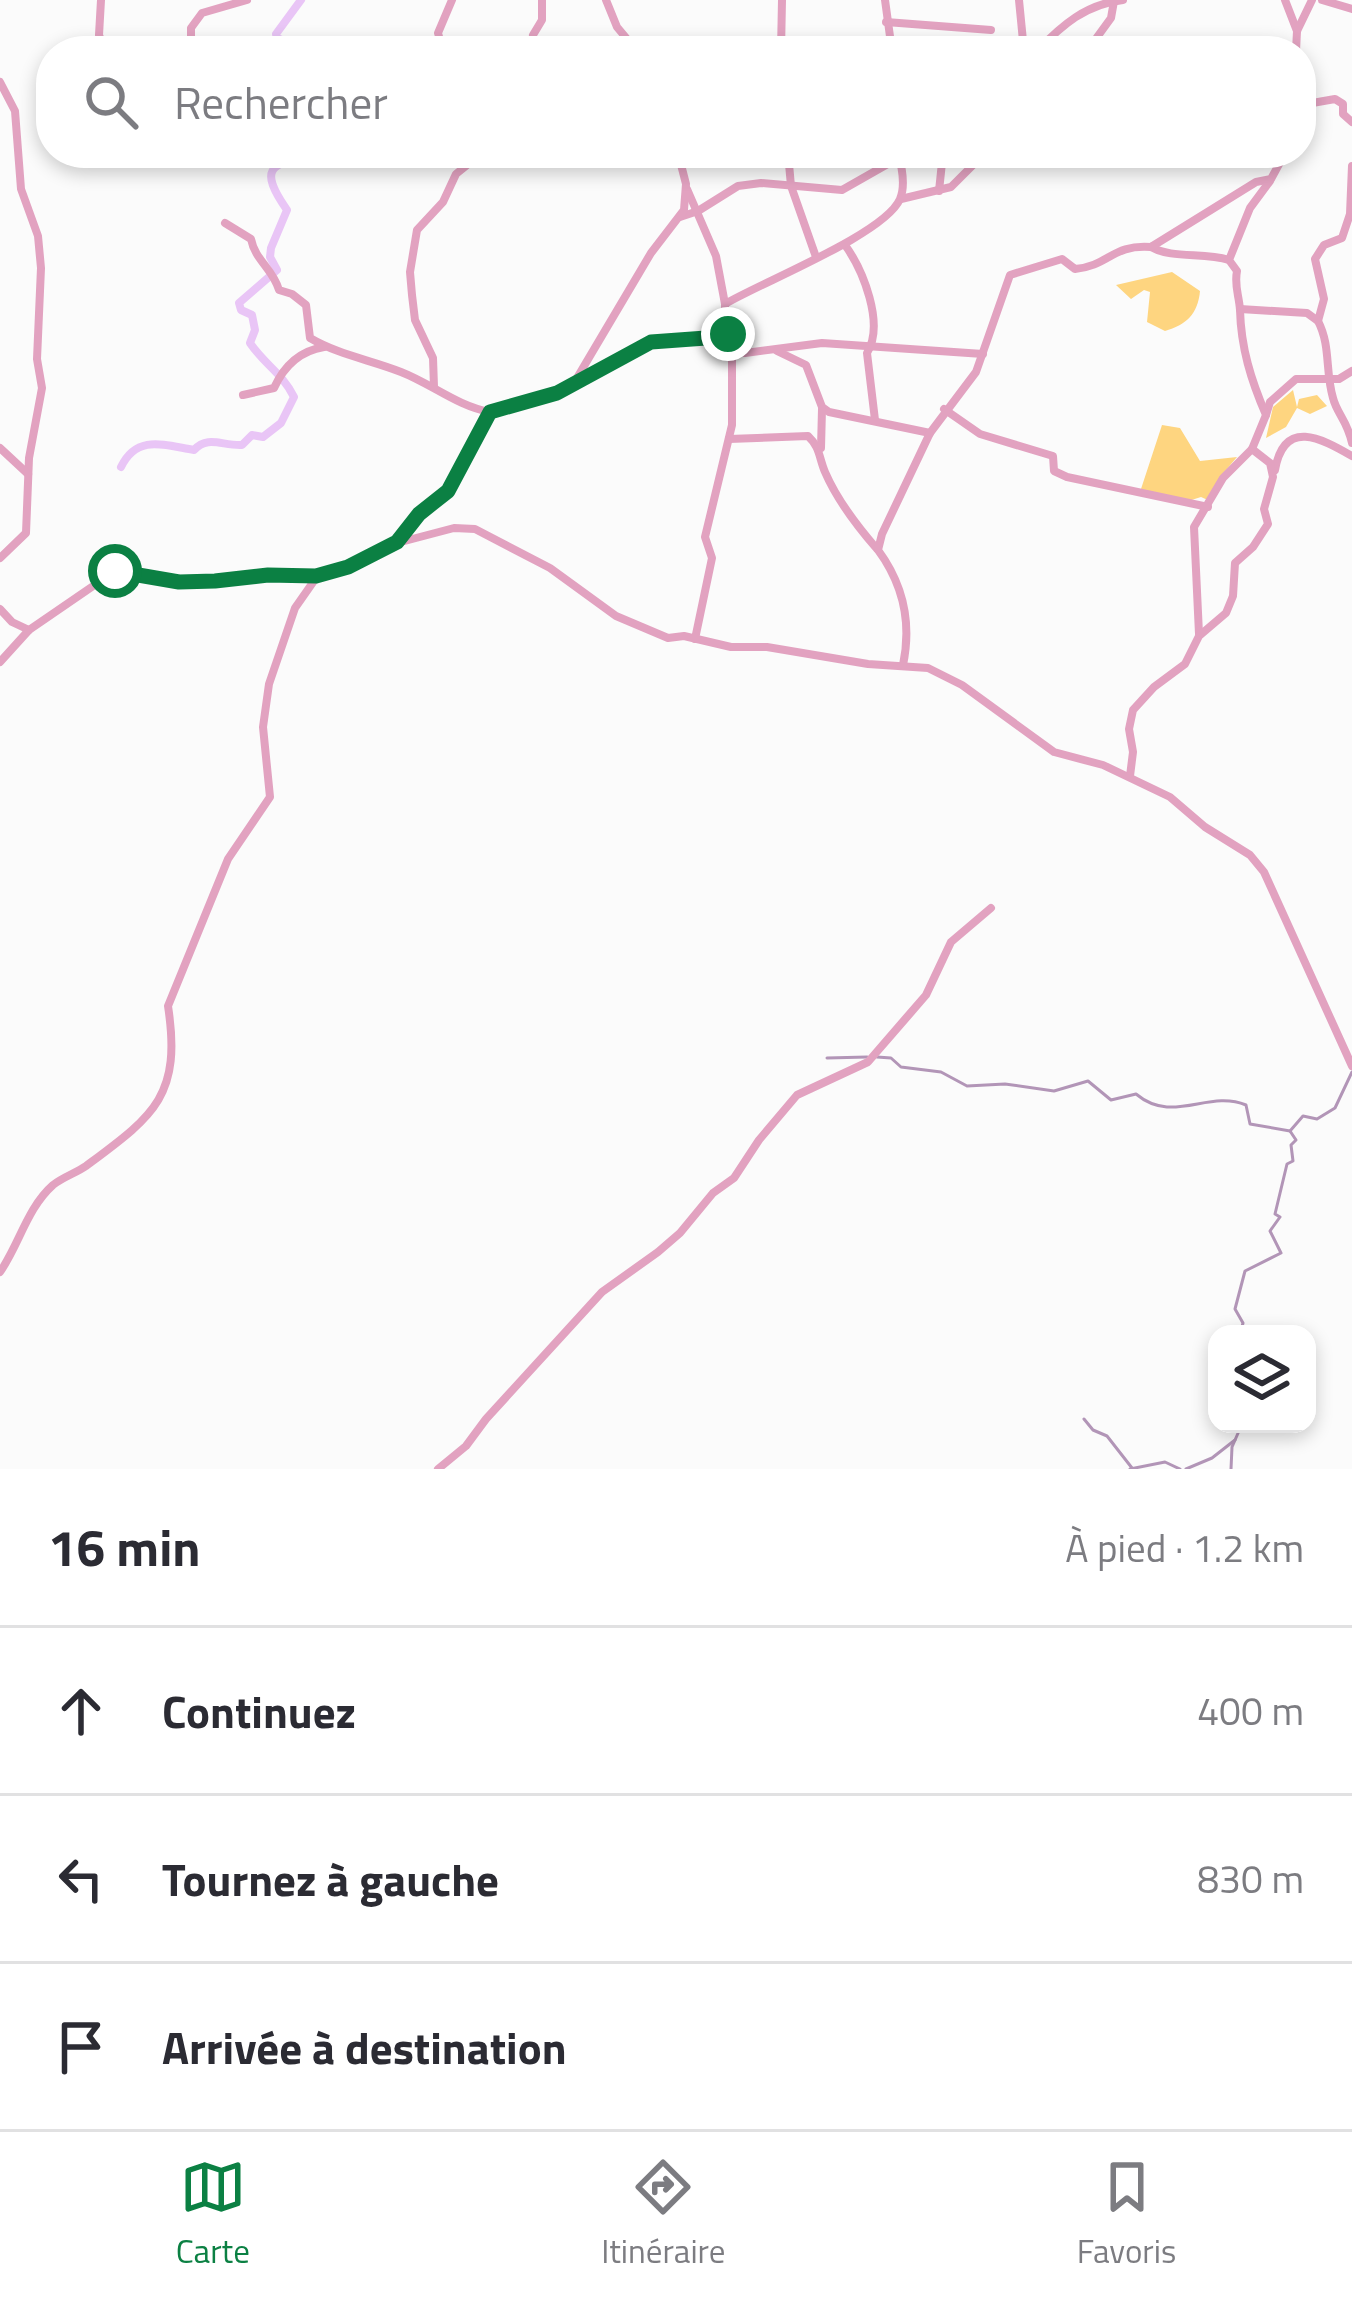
<!DOCTYPE html>
<html lang="fr">
<head>
<meta charset="utf-8">
<style>
  body { margin:0; font-family:"Titillium Web",sans-serif; background:#f7f7f7; color:#2b2b33 }
  .controls { position:absolute; right:36px; bottom:36px; display:grid; overflow:hidden; border-radius:24px; box-shadow:0 6px 18px #0003 }
  .controls button { width:108px; height:108px; display:grid; place-items:center; padding:0; border:0; border-bottom:3px solid #e1e1e2; background:#fff; color:#2b2b33; font:60px sans-serif }
  .stop { position:absolute; width:36px; height:36px; margin:-27px; border:9px solid #0b8043; border-radius:50%; background:#fff }
  .stop.end { background:#0b8043; border-color:#fff; box-shadow:0 3px 12px #0008 }
  .list { margin:0; padding:0; list-style:none }
  h2 { display:flex; justify-content:space-between; align-items:center; height:156px; margin:0; padding:0 48px; font-size:51px }
  h2 small { font-size:39px; font-weight:400; color:#7c7c81 }
  .list li { display:grid; grid-template-columns:78px 1fr auto; gap:36px; align-items:center; box-sizing:border-box; height:168px; padding:0 48px; border-top:3px solid #e1e1e2 }
  .list b { display:block; font-size:45px; white-space:nowrap }
  .list em { font-size:39px; font-style:normal; color:#7c7c81 }
  .icon { flex:none; width:66px; height:66px; fill:none; stroke:currentColor; stroke-width:2; stroke-linecap:round; stroke-linejoin:round }
  .map { position:relative; flex:none; width:1352px; height:1469px; overflow:hidden }
  .search { position:absolute; background:#fff; box-shadow:0 6px 18px #0003; left:36px; right:36px; top:36px; height:132px; display:flex; align-items:center; gap:30px; box-sizing:border-box; padding:0 42px; border-radius:48px; color:#7c7c81; font-size:45px }
  .sheet { height:660px; background:#fff }
  nav { display:flex; justify-content:space-around; align-items:center; box-sizing:border-box; height:168px; border-top:3px solid #e1e1e2; background:#fff; font-size:33px; color:#7c7c81 }
  nav a { display:grid; justify-items:center; gap:6px }
  nav .on { color:#0b8043 }
  .map>svg:first-child { display:block }
</style>
</head>
<body>
<div class="map">
<svg width="1352" height="1469" viewBox="0 0 1352 1469">
  <rect width="100%" height="100%" fill="#fbfbfb"/>
  <g fill="#fed580">
    <path d="M1172,272L1200,291C1198,314 1186,325 1165,331L1147,322L1150,292L1144,290L1131,299L1116,285Z"/>
    <path d="M1293,390L1297,407L1299,399L1317,395L1327,406L1310,414L1297,408L1286,427L1266,438L1273,407Z"/>
    <path d="M1162,425L1180,428L1200,461L1237,457L1220,477L1210,501L1201,497L1182,503L1141,489Z"/>
  </g>
  <g fill="none" stroke-linecap="round" stroke-linejoin="round">
    <g stroke="#b295b7" stroke-width="3">
      <path d="M877,1057L891,1058L901,1067L941,1072L967,1086L1005,1084L1054,1091L1088,1081L1111,1100L1136,1094C1173,1125 1208,1089 1246,1105L1250,1124L1290,1131"/>
      <path d="M827,1058L867,1057"/>
      <path d="M1240,1334L1243,1323L1235,1309L1245,1271L1281,1253L1270,1231L1280,1217L1275,1214L1287,1164L1293,1161L1291,1145L1296,1140L1290,1131L1303,1116L1317,1119L1335,1108L1352,1072"/>
      <path d="M1084,1419L1093,1430L1107,1436L1132,1468"/>
      <path d="M1130,1469L1165,1462L1180,1469"/>
      <path d="M1186,1469L1212,1458L1235,1440"/>
      <path d="M1231,1469L1232,1447L1242,1424"/>
    </g>
    <g stroke="#e9c5f6" stroke-width="8">
      <path d="M301,0L276,34L277,38L306,51"/>
      <path d="M121,467C137,434 164,445 194,450C208,435 222,446 242,445L252,435L263,437L281,423L294,397C283,374 264,364 250,343L255,330L252,315L241,310L239,303L277,270L270,257L271,248L287,210C252,160 280,165 321,153"/>
    </g>
    <g stroke="#e2a2c0" stroke-width="8">
      <path d="M101,0L99,35L105,51"/>
      <path d="M606,0L617,27L637,51"/>
      <path d="M885,0L892,51"/>
      <path d="M1019,0L1024,51"/>
      <path d="M1285,0L1297,31"/>
      <path d="M1322,0L1352,9"/>
      <path d="M886,22L991,30"/>
      <path d="M533,35L542,20V0"/>
      <path d="M182,51L191,45V28L202,13L247,0"/>
      <path d="M443,51L438,33L452,0"/>
      <path d="M588,51L629,41"/>
      <path d="M781,51L782,0"/>
      <path d="M1037,51C1062,25 1086,4 1123,0"/>
      <path d="M1087,51L1111,18L1114,1"/>
      <path d="M1296,51L1297,31L1312,0"/>
      <path d="M0,82L15,111L21,189L38,236L41,268L37,359L42,388L29,458L26,533L0,558"/>
      <path d="M1301,105L1335,99L1343,104V114L1352,122"/>
      <path d="M425,153L466,161"/>
      <path d="M788,153L791,186L816,257"/>
      <path d="M1352,166L1350,214L1342,238L1324,245L1315,259L1324,299L1318,321C1331,346 1325,371 1333,398C1337,414 1347,420 1352,443"/>
      <path d="M687,189L716,256L725,304"/>
      <path d="M939,191L943,153"/>
      <path d="M901,199L951,187L985,153"/>
      <path d="M680,217L698,211L738,186L761,183L842,190L900,157"/>
      <path d="M225,223L251,239C255,260 273,269 279,290L292,294L306,305L310,338C339,355 371,360 401,372C432,384 457,406 490,412"/>
      <path d="M845,245C863,270 885,324 867,353L875,420"/>
      <path d="M1151,247C1172,259 1204,252 1229,260"/>
      <path d="M1240,309L1307,313L1318,321"/>
      <path d="M725,327L732,345L745,353L822,343L983,354"/>
      <path d="M777,351L806,365L822,407L829,412L930,433"/>
      <path d="M574,383L651,342L706,338L725,326V304C762,282 885,234 900,199C906,185 902,167 898,153"/>
      <path d="M434,387L433,358L415,320L412,295L410,272L417,230L443,202L456,174L482,153"/>
      <path d="M243,395L274,388C284,366 299,351 324,347"/>
      <path d="M944,409L980,434L1053,456L1054,471L1067,477L1208,507"/>
      <path d="M1266,415L1270,402L1296,379H1339L1352,371"/>
      <path d="M729,439L808,436C820,447 819,458 825,472C837,500 857,526 877,549"/>
      <path d="M0,448L28,474"/>
      <path d="M821,448L822,409"/>
      <path d="M1275,470C1284,418 1321,438 1352,456"/>
      <path d="M397,543L454,528L475,529L550,568L616,616L668,638L684,636L731,647H767L868,664L928,668L962,685L1054,752L1103,765L1170,797L1205,827L1250,855L1264,872L1352,1066"/>
      <path d="M0,609L12,622L29,630"/>
      <path d="M1199,634L1194,527L1223,478L1252,449"/>
      <path d="M695,639L712,558L705,537L732,425V345"/>
      <path d="M0,662L29,630L115,571L179,582L215,581L268,575L317,576L348,567L397,543L419,514L448,491L490,412L558,393L574,383L651,253L684,210L686,184L678,153"/>
      <path d="M903,665C912,622 903,584 878,550L882,534L930,433L976,372L1010,275L1062,259L1075,269C1109,266 1112,244 1151,247L1256,182L1271,179L1285,153"/>
      <path d="M1130,776L1133,752L1129,729L1133,710L1154,687L1185,664L1199,636L1226,613L1233,596L1235,563L1253,547L1268,524L1264,509L1273,477L1270,463L1252,449L1266,415C1251,380 1241,348 1240,310C1239,295 1234,286 1237,271L1229,260L1250,208L1270,181"/>
      <path d="M0,1272C19,1245 27,1208 53,1185C63,1177 76,1173 86,1166C153,1116 182,1097 168,1006L228,859L270,797L263,727L269,684L295,608L316,578"/>
      <path d="M438,1469L466,1446L486,1419L602,1292L658,1252L680,1233L713,1193L734,1178L759,1140L797,1095L868,1062L926,995L951,942L991,908"/>
    </g>
  </g>
  <g fill="none" stroke-linecap="round" stroke-linejoin="round">
    <path stroke="#0b8043" stroke-width="15" d="M115,571L179,582L215,581L268,575L316,576L348,567L397,542L419,514L448,491L490,412L557,393L651,342L706,338L725,326L728,334"/>
  </g>
</svg>
<div class="controls">
<button><svg class="icon" aria-label="layers" viewBox="0 0 24 24"><path d="M12 4l9 5-9 5-9-5zM3 14l9 5 9-5"/></svg></button>
</div>
<div class="stop" style="left:115px;top:571px"></div>
<div class="stop end" style="left:728px;top:334px"></div>
<div class="search"><svg class="icon" aria-label="search" viewBox="0 0 24 24"><circle cx="10" cy="10" r="6"/><path d="M15 15l6 6"/></svg>Rechercher</div>
</div>
<section class="sheet">
<h2>16 min<small>À pied · 1.2 km</small></h2>
<ul class="list">
<li><svg class="icon" aria-label="ahead" viewBox="0 0 24 24"><path d="M12 20V5M6 11l6-6 6 6"/></svg><div><b>Continuez</b></div><em>400 m</em></li>
<li><svg class="icon" aria-label="left" viewBox="0 0 24 24"><path d="M17 20v-9H6M10 6l-5 5 5 5"/></svg><div><b>Tournez à gauche</b></div><em>830 m</em></li>
<li><svg class="icon" aria-label="arrive" viewBox="0 0 24 24"><path d="M6 21V4h12l-3 4 3 4H6"/></svg><div><b>Arrivée à destination</b></div></li>
</ul>
</section>
<nav>
<a class="on"><svg class="icon" aria-label="map" viewBox="0 0 24 24"><path d="M3 6l6-2 6 2 6-2v14l-6 2-6-2-6 2zM9 4v14M15 6v14"/></svg>Carte</a>
<a><svg class="icon" aria-label="directions" viewBox="0 0 24 24"><path d="M12 3l9 9-9 9-9-9zM9 14v-3h6M13 9l2 2-2 2"/></svg>Itinéraire</a>
<a><svg class="icon" aria-label="saved" viewBox="0 0 24 24"><path d="M7 4h10v16l-5-4-5 4z"/></svg>Favoris</a>
</nav>
</body>
</html>
